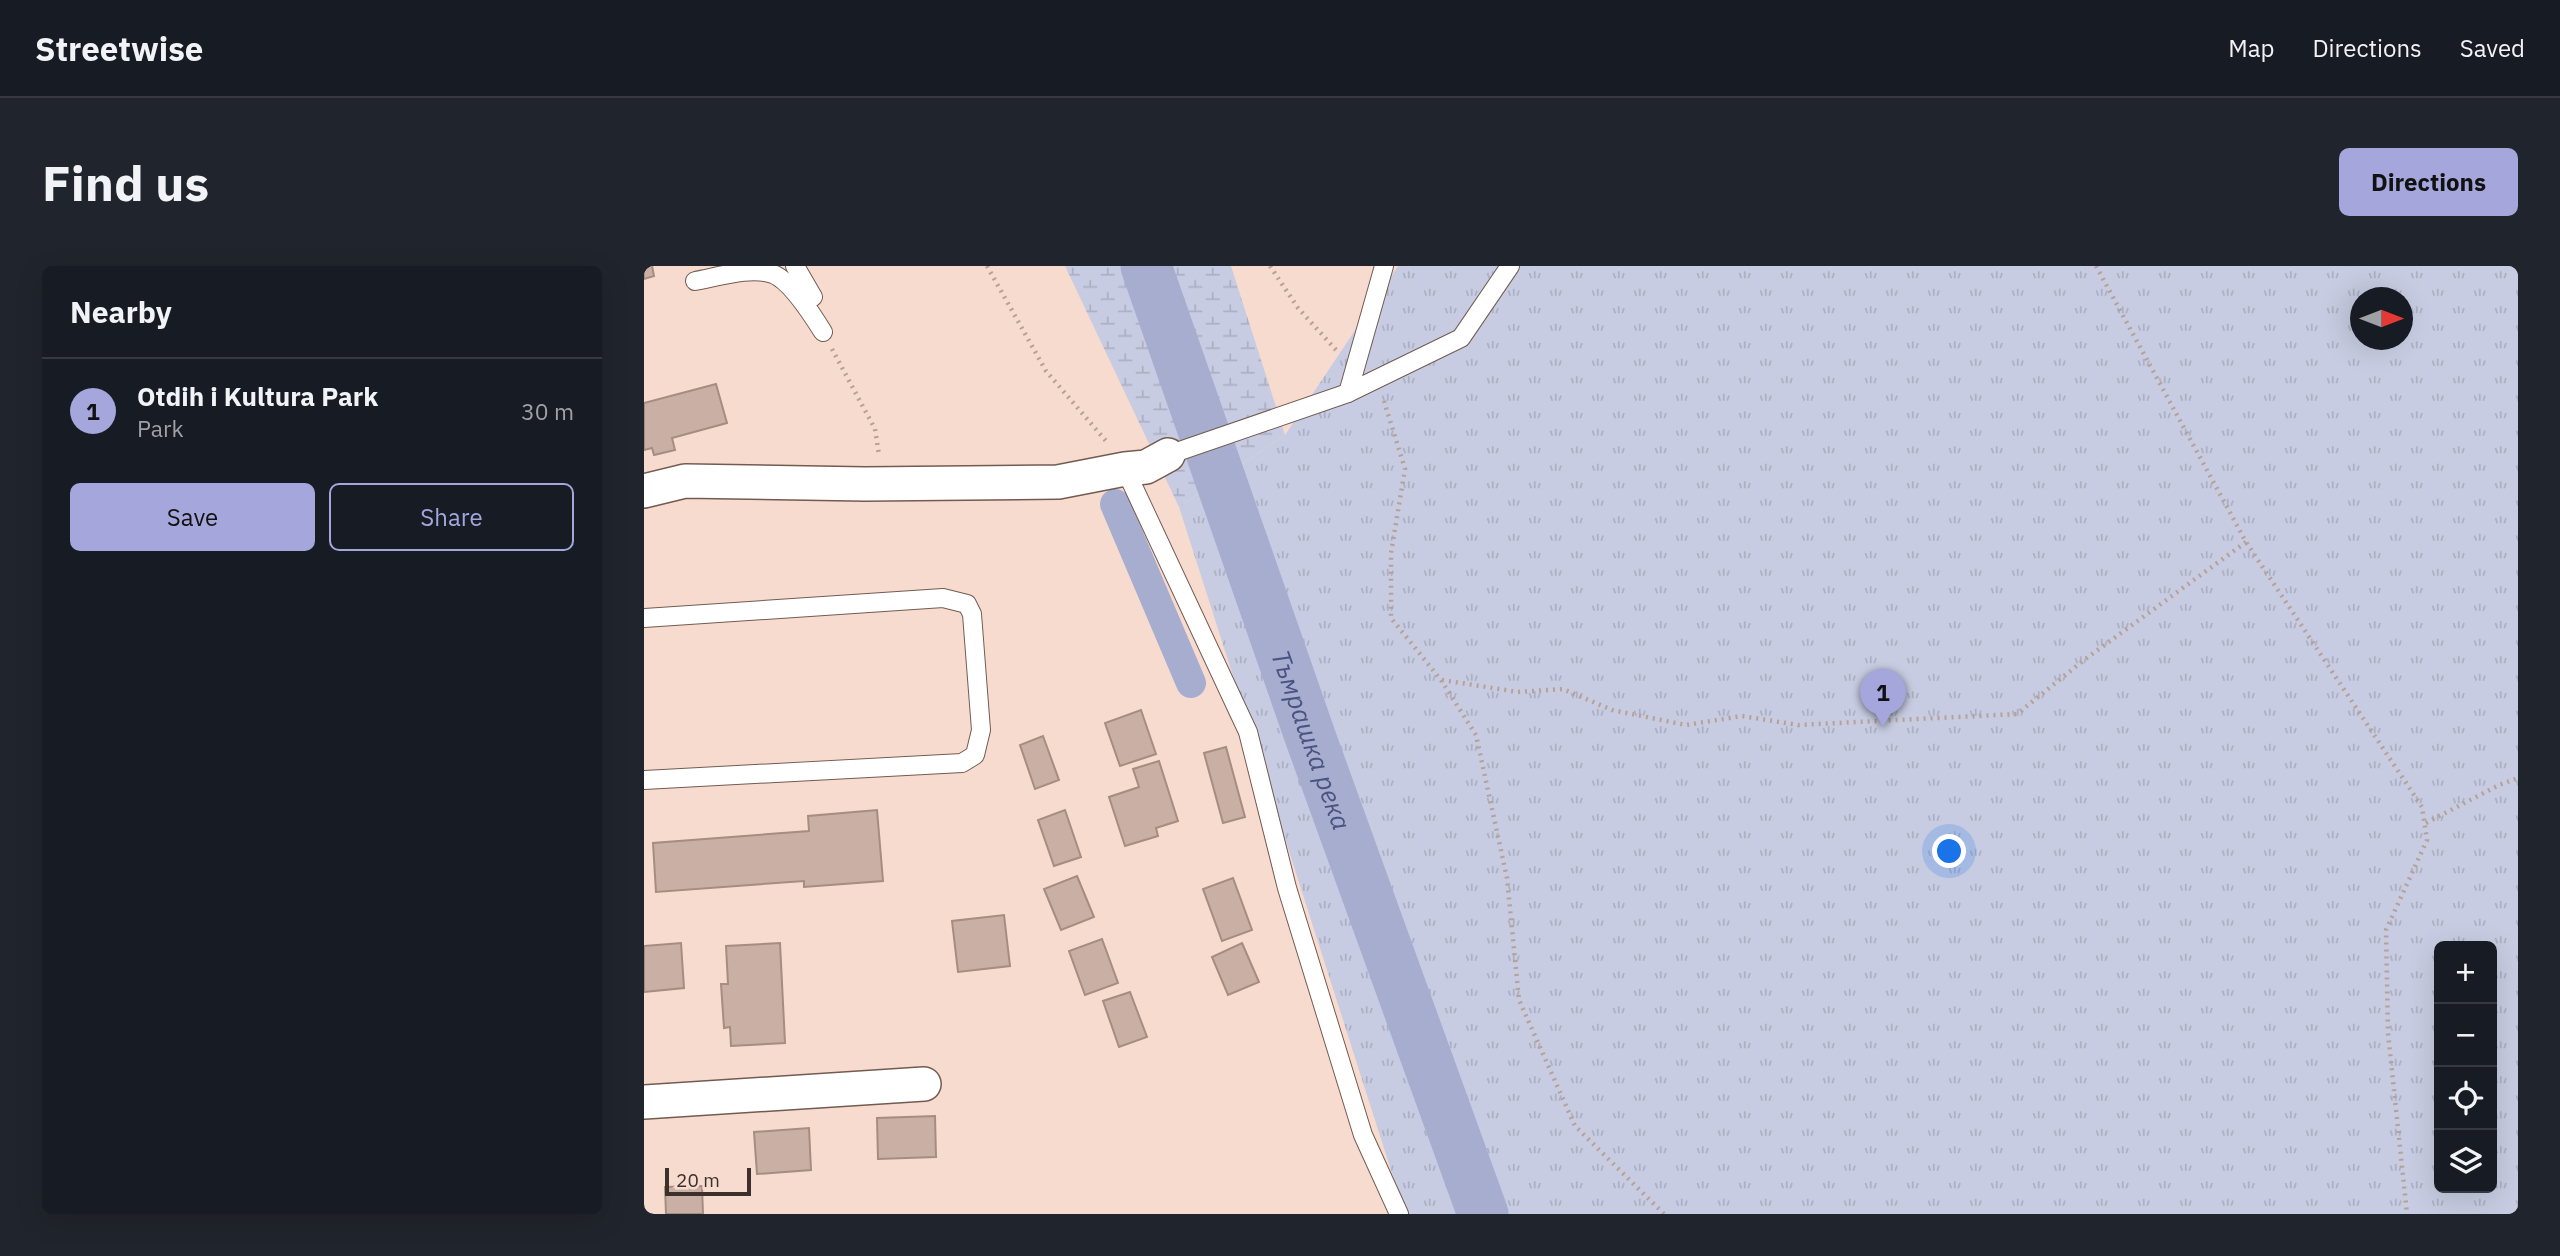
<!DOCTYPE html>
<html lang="en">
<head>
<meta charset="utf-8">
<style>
  body { margin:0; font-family:"IBM Plex Sans",sans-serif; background:#20242c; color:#f1f3f6 }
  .controls { position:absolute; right:21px; bottom:21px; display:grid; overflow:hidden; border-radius:10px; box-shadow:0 7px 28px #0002 }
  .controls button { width:63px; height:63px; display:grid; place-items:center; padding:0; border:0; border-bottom:2px solid #363941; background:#171b24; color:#f1f3f6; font:35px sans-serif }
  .compass { position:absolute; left:1706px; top:21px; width:63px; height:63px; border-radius:50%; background:#171b24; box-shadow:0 7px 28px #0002; rotate:90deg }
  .scale { position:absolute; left:21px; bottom:18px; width:86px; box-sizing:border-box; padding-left:7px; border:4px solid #3b302c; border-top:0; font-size:19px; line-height:24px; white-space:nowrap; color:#3b302c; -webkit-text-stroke:5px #f7dbcf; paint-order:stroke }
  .you { position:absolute; left:1306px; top:586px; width:24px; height:24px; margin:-18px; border:5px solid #fff; border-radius:50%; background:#1a73e8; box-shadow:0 0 0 10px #1a73e833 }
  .badge { display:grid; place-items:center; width:46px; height:46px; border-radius:50%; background:#a4a6dc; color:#111; font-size:23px; font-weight:700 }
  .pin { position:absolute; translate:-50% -58px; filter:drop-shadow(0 2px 4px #0008) }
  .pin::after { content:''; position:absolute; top:37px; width:24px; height:21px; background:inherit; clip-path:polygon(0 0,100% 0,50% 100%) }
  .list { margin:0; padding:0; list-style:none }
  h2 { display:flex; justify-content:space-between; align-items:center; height:91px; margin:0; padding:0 28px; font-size:30px }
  h2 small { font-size:23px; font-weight:400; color:#9ea1a6 }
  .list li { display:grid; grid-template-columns:46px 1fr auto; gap:21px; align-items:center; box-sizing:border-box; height:105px; padding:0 28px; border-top:2px solid #363941 }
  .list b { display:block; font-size:26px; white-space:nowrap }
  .list p { margin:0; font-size:23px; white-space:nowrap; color:#9ea1a6 }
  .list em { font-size:23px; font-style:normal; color:#9ea1a6 }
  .actions { display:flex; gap:14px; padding:21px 28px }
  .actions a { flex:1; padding:16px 0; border:2px solid #a4a6dc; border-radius:10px; text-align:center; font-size:24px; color:#a4a6dc }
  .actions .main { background:#a4a6dc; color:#111 }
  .icon { flex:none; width:38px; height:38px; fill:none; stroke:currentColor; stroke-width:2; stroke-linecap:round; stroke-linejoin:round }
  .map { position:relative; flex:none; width:1874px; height:948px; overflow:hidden; border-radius:10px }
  header { display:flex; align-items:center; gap:42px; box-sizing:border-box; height:98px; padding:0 35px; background:#171b24; border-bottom:2px solid #363941 }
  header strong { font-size:33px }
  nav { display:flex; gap:38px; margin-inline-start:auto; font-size:24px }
  .intro { display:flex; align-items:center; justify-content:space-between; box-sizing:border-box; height:168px; padding:0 42px }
  h1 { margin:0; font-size:49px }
  .button { padding:18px 32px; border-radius:10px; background:#a4a6dc; color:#111; font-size:24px; font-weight:700 }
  main { display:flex; gap:42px; padding:0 42px }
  aside { flex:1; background:#171b24; border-radius:10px; box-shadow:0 7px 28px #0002 }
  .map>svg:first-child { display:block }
</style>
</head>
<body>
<header>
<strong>Streetwise</strong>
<nav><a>Map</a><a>Directions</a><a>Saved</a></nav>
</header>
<div class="intro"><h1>Find us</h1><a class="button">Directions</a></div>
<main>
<aside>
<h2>Nearby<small></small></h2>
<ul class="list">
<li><span class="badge">1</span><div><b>Otdih i Kultura Park</b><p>Park</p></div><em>30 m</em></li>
</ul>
<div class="actions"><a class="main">Save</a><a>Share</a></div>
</aside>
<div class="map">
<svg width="1874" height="948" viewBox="0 0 1874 948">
  <defs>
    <pattern id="wetland-marsh" width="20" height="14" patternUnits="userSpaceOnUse" patternTransform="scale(1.75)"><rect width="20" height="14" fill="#c7cce2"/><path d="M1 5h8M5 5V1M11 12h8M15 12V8" fill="none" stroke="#acb0c2"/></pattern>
    <pattern id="park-tufts" width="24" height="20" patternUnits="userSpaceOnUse" patternTransform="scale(1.75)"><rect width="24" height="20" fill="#c7cce2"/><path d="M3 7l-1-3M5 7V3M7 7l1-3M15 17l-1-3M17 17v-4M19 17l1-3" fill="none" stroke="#acb0c2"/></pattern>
  </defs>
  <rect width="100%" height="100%" fill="#f7dbcf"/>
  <path fill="url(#wetland-marsh)" d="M421,0H587L641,169L535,241Z"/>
  <path fill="url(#park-tufts)" fill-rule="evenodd" d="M754,0H1874V948H761L535,241L641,169ZM1716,32H1758V74H1716ZM1795,680H1848V922H1795Z"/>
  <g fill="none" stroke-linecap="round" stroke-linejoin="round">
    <path stroke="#a6adcf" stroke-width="30" d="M471,238L547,417"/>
    <path stroke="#a6adcf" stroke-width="51" id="s1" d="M502,0L667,473L839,948"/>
  </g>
  <g fill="#caafa4" stroke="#a68c81" stroke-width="2">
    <path d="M0,0H8L10,10L0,13Z"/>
    <path d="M72,118L83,157L28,172L31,184L10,189L8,182L0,184V137Z"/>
    <path d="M497,444L512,488L476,500L461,457Z"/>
    <path d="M399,470L415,514L391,523L376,479Z"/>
    <path d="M582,481L601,551L579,557L560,487Z"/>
    <path d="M515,495L534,555L512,562L514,570L481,580L465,531L495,521L489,503Z"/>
    <path d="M233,544L239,615L160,621V615L12,626L9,577L165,565L164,550Z"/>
    <path d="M421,544L437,591L410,600L394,554Z"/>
    <path d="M433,610L450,651L417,664L400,623Z"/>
    <path d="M589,612L608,664L578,675L559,623Z"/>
    <path d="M360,649L366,700L314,706L308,655Z"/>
    <path d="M458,673L474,717L441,729L425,685Z"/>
    <path d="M37,677L40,722L0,726V680Z"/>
    <path d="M136,677L141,777L87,780L86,761L80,762L77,718H84L82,680Z"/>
    <path d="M598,677L615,716L584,729L568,691Z"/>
    <path d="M486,726L503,771L475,781L459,735Z"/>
    <path d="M291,850L292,891L234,893L233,852Z"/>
    <path d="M165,862L167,904L113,908L110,866Z"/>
    <path d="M58,920L59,948H22L21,921Z"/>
  </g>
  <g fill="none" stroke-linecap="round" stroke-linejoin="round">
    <defs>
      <g id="lane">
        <path d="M151,0L169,31"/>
        <path d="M51,15C74,11 106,0 129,8C147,15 169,50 179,66"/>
        <path d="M704,127L740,0"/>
        <path d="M524,189L704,127L817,72L866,0"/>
        <path d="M481,203L604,466L643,622L719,869L755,948"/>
        <path d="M0,352L299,332L323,338L328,348L337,464L331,489L318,497L0,514"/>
      </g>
      <g id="street">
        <path d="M0,225L41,215L221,218L414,216L481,203L502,201L524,189"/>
        <path d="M0,836L280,818"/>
      </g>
    </defs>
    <use href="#lane" stroke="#735b51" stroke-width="20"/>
    <use href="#street" stroke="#735b51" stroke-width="36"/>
    <g stroke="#b7a197" stroke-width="4.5" stroke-dasharray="2 5" stroke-linecap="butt">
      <path d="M343,0L402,105L462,175"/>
      <path d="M626,0L654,42L693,85"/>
      <path d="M1452,0L1602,276L1778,541L1783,574L1742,664L1744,767L1763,948"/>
      <path d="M188,83L231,163L235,189"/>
      <path d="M740,135L761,203L747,287V352L797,414L832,469L863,612L875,734L931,860L1020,948"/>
      <path d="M798,414L874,426L919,423L968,444L1042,459L1098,450L1154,459L1373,448L1440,394L1602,276"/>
      <path d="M1782,557L1855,519L1874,512"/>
    </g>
    <use href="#lane" stroke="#fff" stroke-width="18"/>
    <use href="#street" stroke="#fff" stroke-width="33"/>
  </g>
  <g text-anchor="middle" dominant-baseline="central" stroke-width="7" stroke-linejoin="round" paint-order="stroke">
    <g font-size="26" font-style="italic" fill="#4a5282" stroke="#f7dbcf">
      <text stroke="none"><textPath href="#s1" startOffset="502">Тъмрашка река</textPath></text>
    </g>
  </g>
</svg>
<div class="controls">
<button>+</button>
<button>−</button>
<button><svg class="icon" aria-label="locate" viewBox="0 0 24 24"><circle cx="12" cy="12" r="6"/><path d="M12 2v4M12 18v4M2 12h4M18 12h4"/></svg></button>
<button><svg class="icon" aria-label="layers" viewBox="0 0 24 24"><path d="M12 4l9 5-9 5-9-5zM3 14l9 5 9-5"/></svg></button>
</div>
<svg class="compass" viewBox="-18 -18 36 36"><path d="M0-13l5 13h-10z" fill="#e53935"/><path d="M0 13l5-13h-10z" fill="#9ea1a6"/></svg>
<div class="scale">20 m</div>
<div class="you"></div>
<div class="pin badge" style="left:1239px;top:461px">1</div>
</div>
</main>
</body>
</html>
